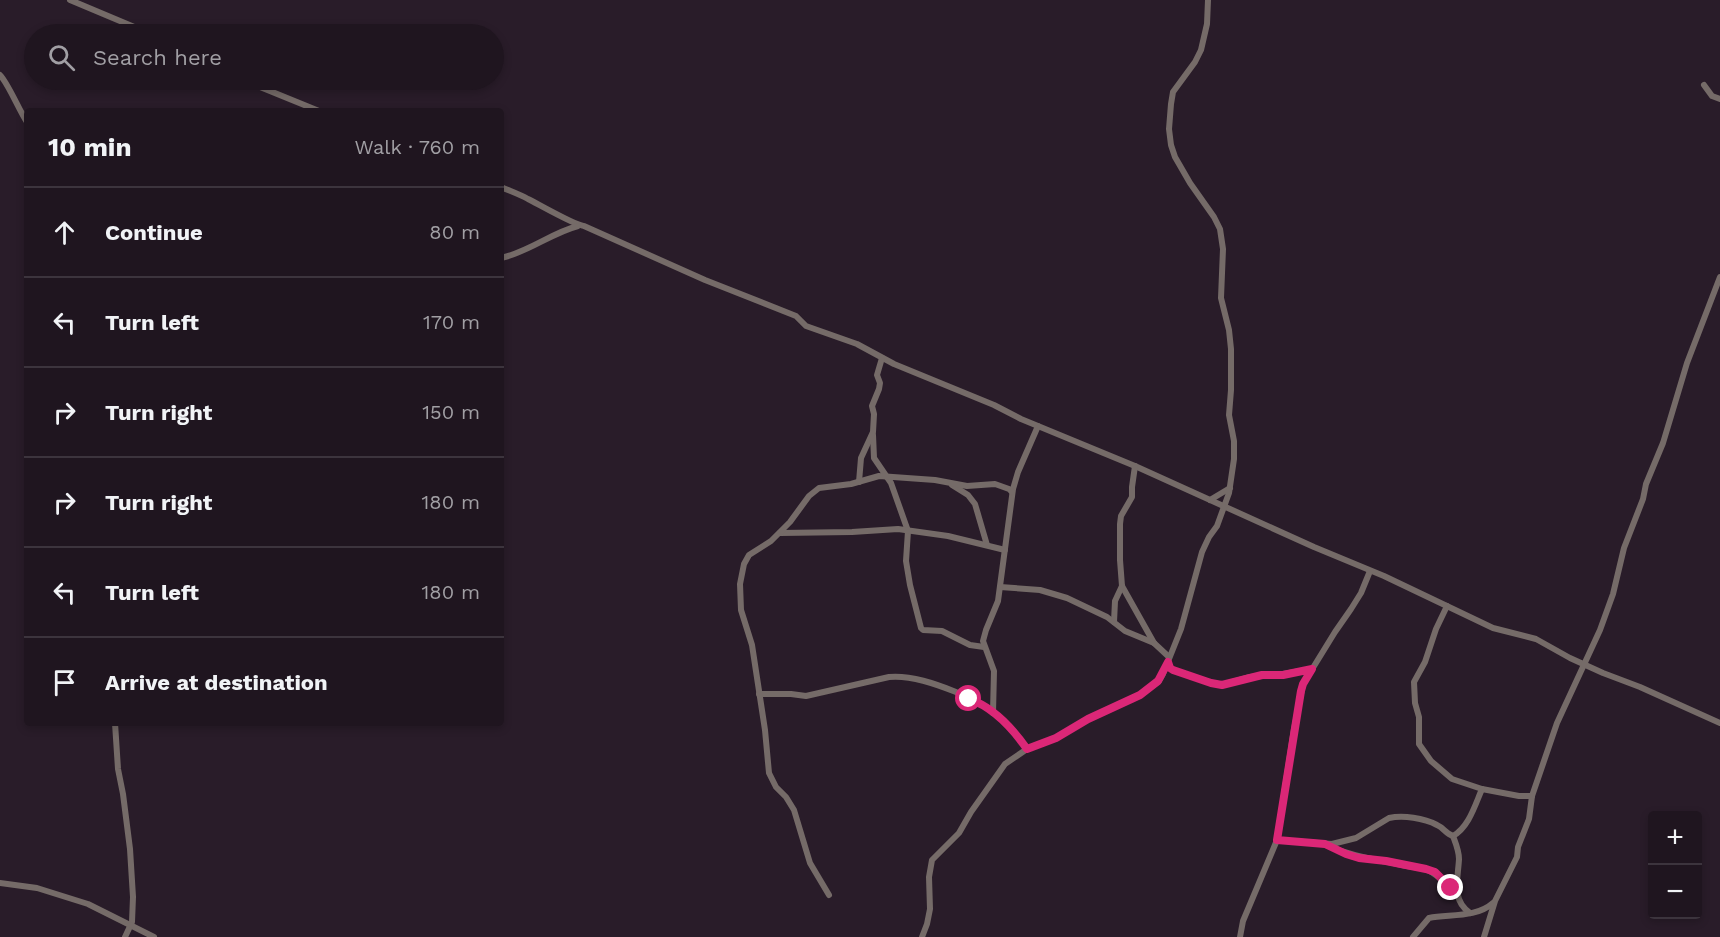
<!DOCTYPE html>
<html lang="en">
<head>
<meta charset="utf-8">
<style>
  body { margin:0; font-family:"Work Sans",sans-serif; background:#271e28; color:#f1f3f6 }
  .controls { position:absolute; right:18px; bottom:18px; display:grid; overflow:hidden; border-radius:6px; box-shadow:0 3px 9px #0003 }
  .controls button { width:54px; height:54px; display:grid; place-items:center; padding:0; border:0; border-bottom:2px solid #3c343d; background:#1f151f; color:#f1f3f6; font:30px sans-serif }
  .stop { position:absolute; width:18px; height:18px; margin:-14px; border:4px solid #db2777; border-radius:50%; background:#fff }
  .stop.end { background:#db2777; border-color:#fff; box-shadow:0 2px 6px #0008 }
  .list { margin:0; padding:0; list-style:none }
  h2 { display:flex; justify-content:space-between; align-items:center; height:78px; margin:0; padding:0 24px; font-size:26px }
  h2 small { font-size:20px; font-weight:400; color:#a19fa4 }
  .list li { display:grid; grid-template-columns:39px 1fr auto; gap:18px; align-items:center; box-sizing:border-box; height:90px; padding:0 24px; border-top:2px solid #3c343d }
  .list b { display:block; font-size:22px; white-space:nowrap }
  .list em { font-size:20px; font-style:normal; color:#a19fa4 }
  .icon { flex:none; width:33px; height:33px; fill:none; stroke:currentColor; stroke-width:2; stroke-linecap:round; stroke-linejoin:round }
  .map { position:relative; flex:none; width:1720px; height:937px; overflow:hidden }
  .search { position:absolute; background:#1f151f; box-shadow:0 3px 9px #0003; left:24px; top:24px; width:480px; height:66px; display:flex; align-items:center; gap:15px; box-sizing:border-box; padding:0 21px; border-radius:33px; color:#a19fa4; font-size:22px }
  .panel { position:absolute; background:#1f151f; box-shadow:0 3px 9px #0003; left:24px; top:108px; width:480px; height:618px; border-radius:6px }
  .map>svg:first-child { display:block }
</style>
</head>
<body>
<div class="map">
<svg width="1720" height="937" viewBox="0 0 1720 937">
  <rect width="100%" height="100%" fill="#291c29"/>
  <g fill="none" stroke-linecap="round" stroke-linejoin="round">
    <g stroke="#756b68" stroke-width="6">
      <path d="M70,0L151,34"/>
      <path d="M0,75C8,83 19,110 27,122"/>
      <path d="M243,80L319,111"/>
      <path d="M1704,85L1712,96L1720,99"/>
      <path d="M501,187C510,191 519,194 528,199C538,204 576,226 584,226L705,280L796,316L806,326L857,344L894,364L994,405L1021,419L1135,466L1314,547L1384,576L1493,628L1536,639L1570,658L1603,673L1640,687L1720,723"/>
      <path d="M501,258C529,252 551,233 578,226"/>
      <path d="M873,435L874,458L891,483L908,531L906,561L910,585L921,628L923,630L942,631L970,645L984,647"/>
      <path d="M1135,466L1132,487V497L1121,516L1120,524V560L1122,586L1154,643"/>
      <path d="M859,482L861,458L873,432L874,414L872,406L879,389L880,383L877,375L882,358"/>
      <path d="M952,485L968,495L975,504L987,545"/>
      <path d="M1210,500L1230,488"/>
      <path d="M780,533L852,532L898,529L948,536L1005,550"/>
      <path d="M1000,587L1040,590L1067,598L1107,617L1125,631L1154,643L1169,657"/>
      <path d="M1447,606L1436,629L1425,662L1414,682L1415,703L1419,717V744L1431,761L1452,779L1482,789L1519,796H1532"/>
      <path d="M1114,622L1115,601L1122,586"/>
      <path d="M1168,663L1170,668L1173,670L1211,683L1222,685L1250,677L1283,674L1312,669"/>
      <path d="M759,694H791L806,696L889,677C911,675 936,684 956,692C959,694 961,696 964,697C969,700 976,700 981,704C999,715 1014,731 1027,749"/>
      <path d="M993,713L994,671L983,641L986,630L998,601L1013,489L1018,472L1038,426"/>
      <path d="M115,723L118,769L123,794L130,849L133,897L132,922L125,937"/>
      <path d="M1453,836C1456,844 1459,851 1459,859C1458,879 1451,900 1470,913"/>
      <path d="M1277,840L1332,844L1356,838L1389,818C1403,815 1424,818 1437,825C1444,828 1446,834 1453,836C1469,827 1475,805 1482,789"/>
      <path d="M1326,845C1353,857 1374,859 1402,865C1410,867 1418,867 1425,869C1439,873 1444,886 1456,889"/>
      <path d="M0,883L37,888L88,904L154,937"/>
      <path d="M829,895L810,863L794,810L786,797L776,787L769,773L765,730L752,645L741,610L740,584L744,564L749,555L771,541L790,522L809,496L819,488L851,484L879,476L935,480L967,486L995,484L1009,489L1012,492"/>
      <path d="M922,937L927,924L930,909L929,877L932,860L959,833L971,812L1005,764L1027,749L1056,738L1088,719L1140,695L1159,681L1163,674L1181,629L1202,552L1209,537L1217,526L1229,493L1234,459V441L1229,415L1231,390V349L1229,330L1221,298L1223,249L1220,229L1214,217L1190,183L1175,157L1171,145L1169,129L1171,104L1173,92L1195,62L1201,50L1207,24L1208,0"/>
      <path d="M1240,937L1243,921L1277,840L1294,729L1303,684L1335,632L1351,609L1361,593L1370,571"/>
      <path d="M1413,937L1429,918C1450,914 1476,918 1493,903"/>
      <path d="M1484,937L1495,901L1517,857L1518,847L1529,819L1532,796L1557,723L1600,630L1613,594L1624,548L1643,499L1646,484L1663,443L1687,363L1720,277"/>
    </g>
  </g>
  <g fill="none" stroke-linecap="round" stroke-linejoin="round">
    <path stroke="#db2777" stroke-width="8" d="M969,699C993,707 1013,729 1027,749L1056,738L1088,719L1140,695L1158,681L1168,662L1170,668L1173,670L1211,683L1222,685L1262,675H1283L1312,669L1303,684L1301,691L1277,840L1325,844L1346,854L1359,858L1386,861L1426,869L1435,872L1451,888"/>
  </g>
</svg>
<div class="controls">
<button>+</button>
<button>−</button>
</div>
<div class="stop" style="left:969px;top:699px"></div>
<div class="stop end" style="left:1451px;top:888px"></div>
<div class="search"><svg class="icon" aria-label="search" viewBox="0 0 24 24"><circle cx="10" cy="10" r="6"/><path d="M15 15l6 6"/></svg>Search here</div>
<section class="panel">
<h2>10 min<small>Walk · 760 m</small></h2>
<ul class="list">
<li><svg class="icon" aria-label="ahead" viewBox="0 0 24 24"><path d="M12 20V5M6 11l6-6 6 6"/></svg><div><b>Continue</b></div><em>80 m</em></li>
<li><svg class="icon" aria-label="left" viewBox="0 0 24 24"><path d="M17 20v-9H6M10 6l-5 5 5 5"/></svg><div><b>Turn left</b></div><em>170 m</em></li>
<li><svg class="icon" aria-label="right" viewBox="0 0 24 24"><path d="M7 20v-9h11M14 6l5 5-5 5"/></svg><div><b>Turn right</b></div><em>150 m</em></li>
<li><svg class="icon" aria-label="right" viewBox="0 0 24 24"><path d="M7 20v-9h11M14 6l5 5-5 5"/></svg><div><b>Turn right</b></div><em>180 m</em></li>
<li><svg class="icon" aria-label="left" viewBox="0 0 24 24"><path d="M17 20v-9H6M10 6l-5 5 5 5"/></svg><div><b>Turn left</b></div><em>180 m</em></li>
<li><svg class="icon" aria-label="arrive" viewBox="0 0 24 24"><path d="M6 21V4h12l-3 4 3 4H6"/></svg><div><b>Arrive at destination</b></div></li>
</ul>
</section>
</div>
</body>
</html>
